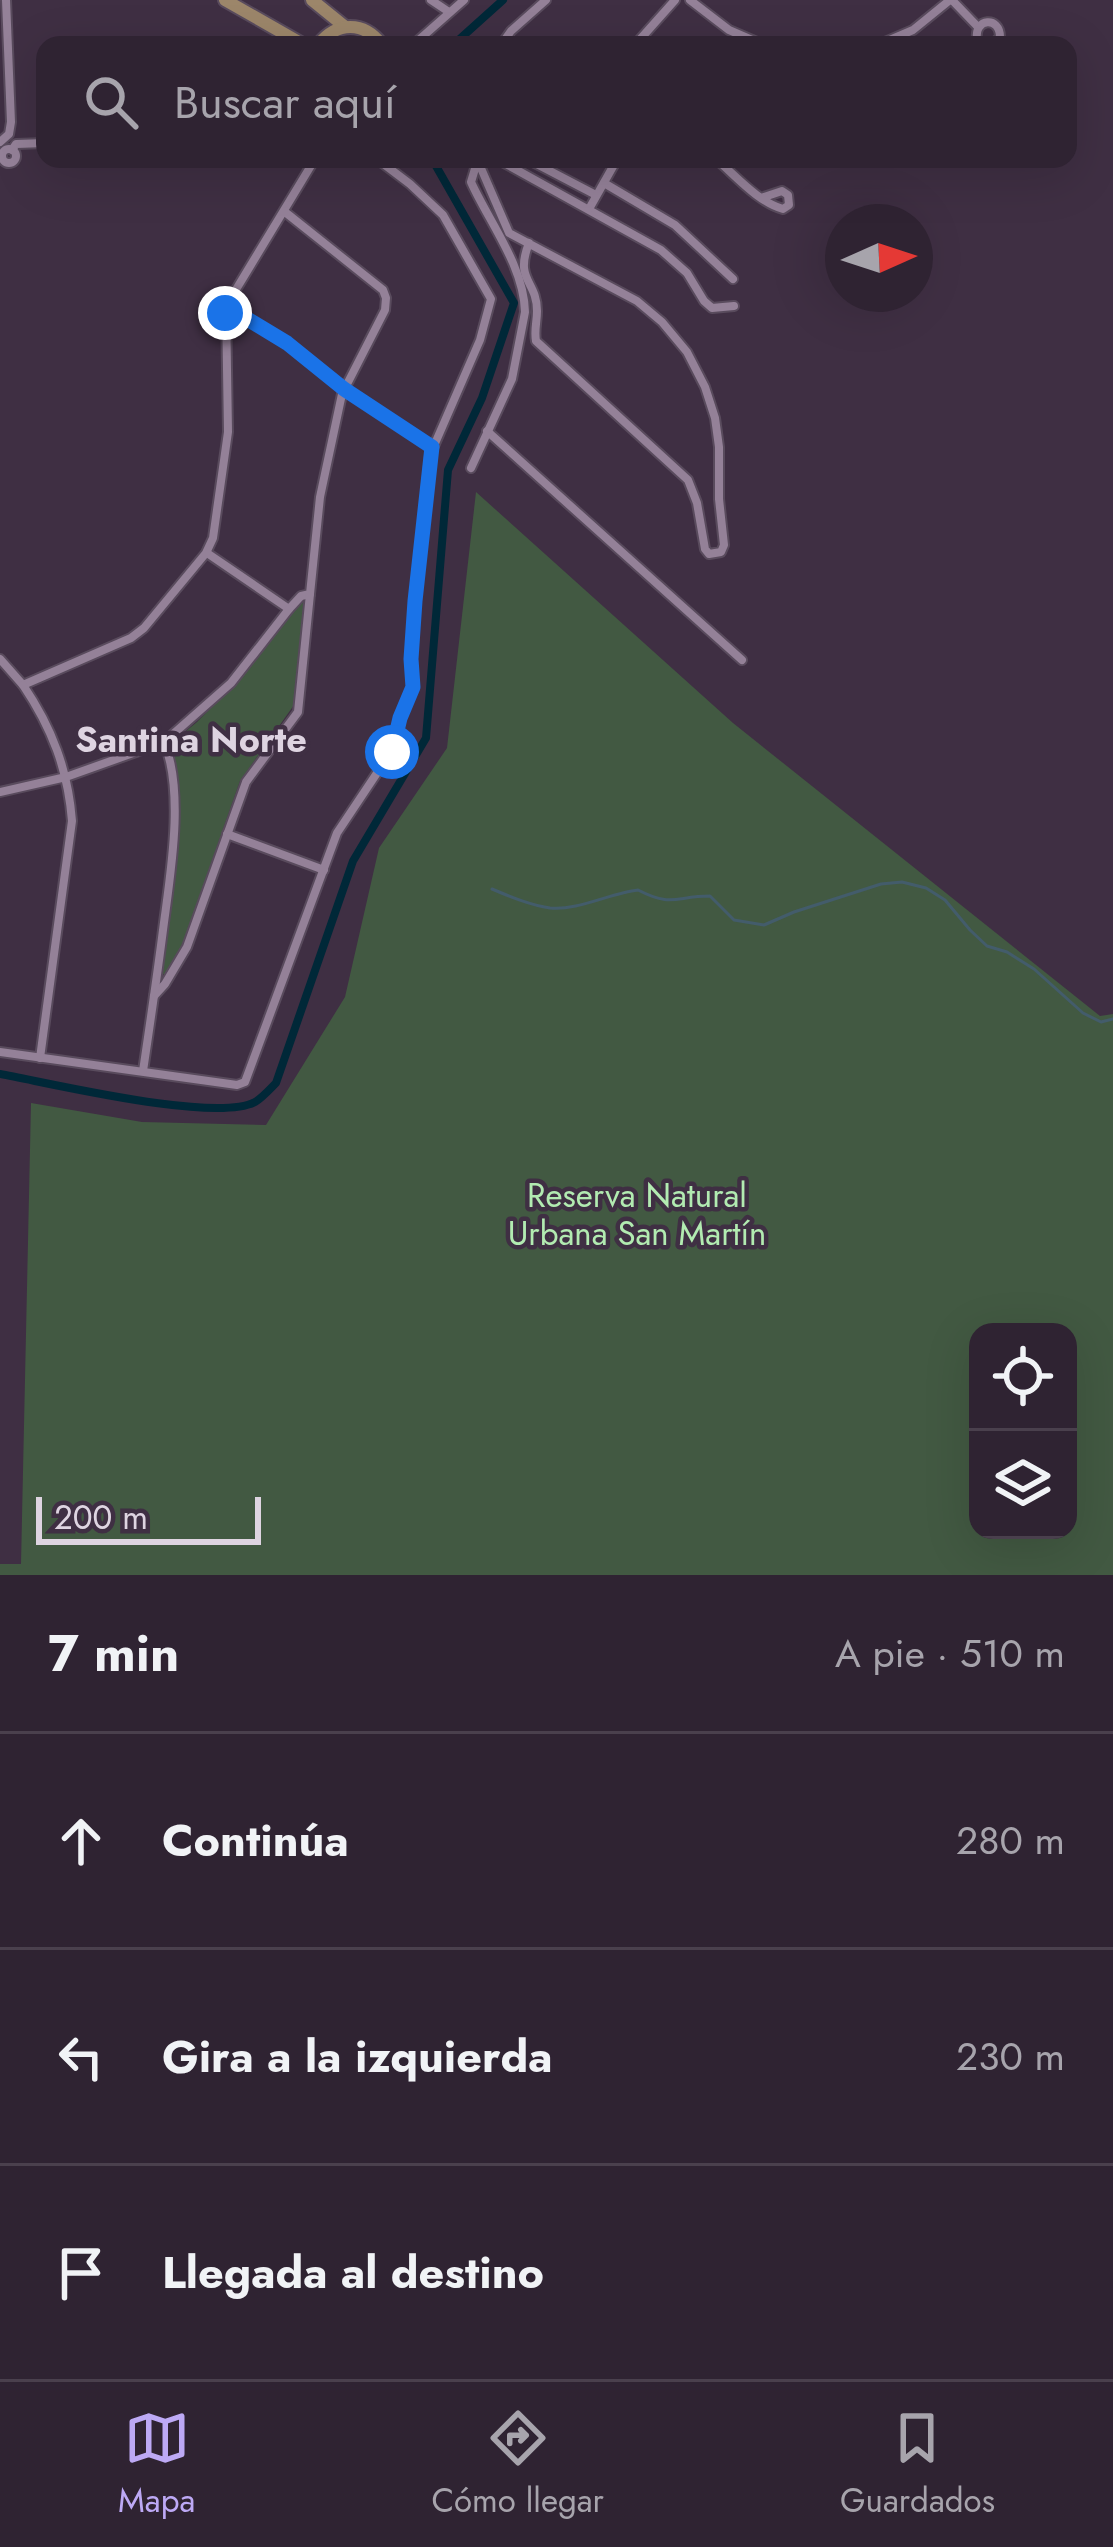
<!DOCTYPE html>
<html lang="es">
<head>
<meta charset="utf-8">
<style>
  body { margin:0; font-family:Jost,sans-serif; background:#3b2f3e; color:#f1f3f6 }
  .controls { position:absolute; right:36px; bottom:36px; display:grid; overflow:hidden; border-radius:24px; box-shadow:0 12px 48px #0002 }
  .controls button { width:108px; height:108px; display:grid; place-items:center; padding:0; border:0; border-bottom:3px solid #4a404d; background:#2f2332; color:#f1f3f6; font:60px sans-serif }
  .compass { position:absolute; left:825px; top:204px; width:108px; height:108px; border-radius:50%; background:#2f2332; box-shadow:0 12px 48px #0002; rotate:87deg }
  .scale { position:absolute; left:36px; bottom:30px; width:225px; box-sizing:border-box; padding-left:12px; border:6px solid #ded4e1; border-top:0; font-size:33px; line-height:42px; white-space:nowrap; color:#ded4e1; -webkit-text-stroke:9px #3f2f43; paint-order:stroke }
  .stop { position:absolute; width:36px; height:36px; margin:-27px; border:9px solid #1a73e8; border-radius:50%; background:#fff }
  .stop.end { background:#1a73e8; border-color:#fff; box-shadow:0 3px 12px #0008 }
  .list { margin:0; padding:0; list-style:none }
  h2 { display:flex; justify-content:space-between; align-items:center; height:156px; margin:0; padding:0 48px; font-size:51px }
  h2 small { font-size:39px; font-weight:400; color:#a7a4ac }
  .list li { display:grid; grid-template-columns:78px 1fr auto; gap:36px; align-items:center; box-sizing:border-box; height:216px; padding:0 48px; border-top:3px solid #4a404d }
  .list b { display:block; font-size:45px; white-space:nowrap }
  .list em { font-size:39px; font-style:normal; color:#a7a4ac }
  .icon { flex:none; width:66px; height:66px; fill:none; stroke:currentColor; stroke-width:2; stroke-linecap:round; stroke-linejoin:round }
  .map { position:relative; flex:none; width:1113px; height:1575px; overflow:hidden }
  .search { position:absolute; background:#2f2332; box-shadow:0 12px 48px #0002; left:36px; right:36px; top:36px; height:132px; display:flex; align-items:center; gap:30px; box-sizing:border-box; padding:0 42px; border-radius:24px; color:#a7a4ac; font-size:45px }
  .sheet { height:804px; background:#2f2332 }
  nav { display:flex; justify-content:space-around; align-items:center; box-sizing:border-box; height:168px; border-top:3px solid #4a404d; background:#2f2332; font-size:33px; color:#a7a4ac }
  nav a { display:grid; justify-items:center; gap:6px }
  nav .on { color:#bda9f5 }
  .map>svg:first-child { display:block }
</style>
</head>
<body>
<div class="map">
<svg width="1113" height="1575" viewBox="0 0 1113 1575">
  <rect width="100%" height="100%" fill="#3f2f43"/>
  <g fill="#425942" fill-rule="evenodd">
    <path d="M476,492L733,723L1100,1016L1113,1014V1575H0V1564H21L31,1103L142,1122L266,1125L345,997L379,848L447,748ZM1068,1332V1530H978V1332Z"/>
    <path d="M304,602L294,705L240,781L183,943L166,977L162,973C172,897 187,820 170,744L197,722L235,683L300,603Z"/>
  </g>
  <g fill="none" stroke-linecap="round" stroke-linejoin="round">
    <path stroke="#435c6b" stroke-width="3" d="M492,889C511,897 530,905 550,908C577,911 611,893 638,890C673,908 675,896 710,896L734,920L764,925L794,912L881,884L902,882L926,888L945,900L970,930L987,946L1007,952L1034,969L1083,1013L1101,1022L1113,1019"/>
    <g stroke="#002838" stroke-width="8">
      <path d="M453,45L503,0"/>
      <path d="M0,1074C50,1083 215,1123 255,1102C262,1098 270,1089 276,1083L353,861L426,738L448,470L482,398L514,303L432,159"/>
    </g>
    <defs>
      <g id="minor">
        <path d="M431,0L449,12"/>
        <path d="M690,0L729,30L764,45"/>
        <path d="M952,0L978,27"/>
        <path d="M413,45L464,0"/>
        <path d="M501,45L511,31L546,0"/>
        <path d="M635,45L675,0"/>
        <path d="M878,45L913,30L950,0"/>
        <path d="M984,45L977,39C974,18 1000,16 1000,37L992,45"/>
        <path d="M0,142L9,134L11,122L6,0"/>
        <circle cx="9" cy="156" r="7"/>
        <path d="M12,150L16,144L45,143"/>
        <path d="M477,159L509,233L637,301L662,322L687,352L705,387L715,418L719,447V499L724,545L721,552L709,554L705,549L697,503L688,480L536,341C534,330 537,322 537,311C537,280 514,281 529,243"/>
        <path d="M497,159L661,250L687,273L704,301L712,308L734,306"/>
        <path d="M527,159L596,195"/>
        <path d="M716,159C736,176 758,202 783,209L789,205L788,195L782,191L761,198"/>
        <path d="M604,183L675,225L733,279"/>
        <path d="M589,209L615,163"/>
        <path d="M226,306L287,342L344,389L432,447"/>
        <path d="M487,431L742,660"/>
        <path d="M471,468L512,379L525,312C524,266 489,222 471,182L477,162"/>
        <path d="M207,553L289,609L301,596L310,594L320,497L342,394L385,310L386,298L383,290L285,212"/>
        <path d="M0,659L23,685L131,638L144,628L206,553L213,538L228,432L226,306L315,159"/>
        <path d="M23,685C52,728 68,770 72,821L40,1058"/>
        <path d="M0,792L66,777L164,742L231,683L289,609"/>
        <path d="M227,834L324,870"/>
        <path d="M154,996L165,984L187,947L246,782L298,712L310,594"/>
        <path d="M0,1052L237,1085L245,1082L337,833L395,746L400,718L413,687L411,659L415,601L430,455L480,340L491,299L443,215L410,184L377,159"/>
        <path d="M143,1071C150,1024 157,977 163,930C170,876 185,793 164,742"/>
      </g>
      <g id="secondary">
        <path d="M225,0L304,45"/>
        <path d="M312,0L344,26"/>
        <path d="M318,45C337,21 364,21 382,45"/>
      </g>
    </defs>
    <use href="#minor" stroke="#594b5d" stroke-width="12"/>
    <use href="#secondary" stroke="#594b5d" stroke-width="16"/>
    <use href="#minor" stroke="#948198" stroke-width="8"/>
    <use href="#secondary" stroke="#9c866a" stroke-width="12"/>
  </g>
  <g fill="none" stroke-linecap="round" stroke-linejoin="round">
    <path stroke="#1a73e8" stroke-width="15" d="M225,313L226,306L287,343L344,389L432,447L415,601L411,659L413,687L400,718L392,752"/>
  </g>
  <g text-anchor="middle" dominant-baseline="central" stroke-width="9" stroke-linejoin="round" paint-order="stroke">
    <g font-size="33" fill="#b2ebb1" stroke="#3f2f43">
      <text x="637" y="1195">Reserva Natural<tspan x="637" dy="38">Urbana San Martín</tspan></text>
    </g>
    <g font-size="36" font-weight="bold" fill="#ded4e1" stroke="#3f2f43">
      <text x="191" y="739">Santina Norte</text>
    </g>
  </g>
</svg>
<div class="controls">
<button><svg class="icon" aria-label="locate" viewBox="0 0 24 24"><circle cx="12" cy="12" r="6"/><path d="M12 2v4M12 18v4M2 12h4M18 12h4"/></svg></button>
<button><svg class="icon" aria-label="layers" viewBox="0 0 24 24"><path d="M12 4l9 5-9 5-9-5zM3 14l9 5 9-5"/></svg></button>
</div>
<svg class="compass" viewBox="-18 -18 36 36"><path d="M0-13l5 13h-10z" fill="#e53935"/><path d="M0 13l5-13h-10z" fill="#a7a4ac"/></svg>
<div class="scale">200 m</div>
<div class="stop" style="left:392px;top:752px"></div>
<div class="stop end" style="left:225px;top:313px"></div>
<div class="search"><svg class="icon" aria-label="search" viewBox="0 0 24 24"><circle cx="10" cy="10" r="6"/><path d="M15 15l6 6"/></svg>Buscar aquí</div>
</div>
<section class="sheet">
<h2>7 min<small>A pie · 510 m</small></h2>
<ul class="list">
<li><svg class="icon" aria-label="ahead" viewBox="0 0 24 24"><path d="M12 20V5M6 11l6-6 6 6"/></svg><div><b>Continúa</b></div><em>280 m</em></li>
<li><svg class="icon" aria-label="left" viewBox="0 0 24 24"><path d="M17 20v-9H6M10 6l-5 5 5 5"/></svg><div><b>Gira a la izquierda</b></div><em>230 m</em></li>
<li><svg class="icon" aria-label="arrive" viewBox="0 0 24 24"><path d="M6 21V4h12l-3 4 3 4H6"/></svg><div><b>Llegada al destino</b></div></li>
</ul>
</section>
<nav>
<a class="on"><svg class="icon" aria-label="map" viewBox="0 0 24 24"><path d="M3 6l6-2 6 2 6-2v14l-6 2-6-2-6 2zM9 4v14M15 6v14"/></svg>Mapa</a>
<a><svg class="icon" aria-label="directions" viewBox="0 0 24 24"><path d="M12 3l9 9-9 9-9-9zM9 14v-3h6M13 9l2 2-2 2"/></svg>Cómo llegar</a>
<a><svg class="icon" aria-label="saved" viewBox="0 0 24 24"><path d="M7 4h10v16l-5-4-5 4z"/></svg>Guardados</a>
</nav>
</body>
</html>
